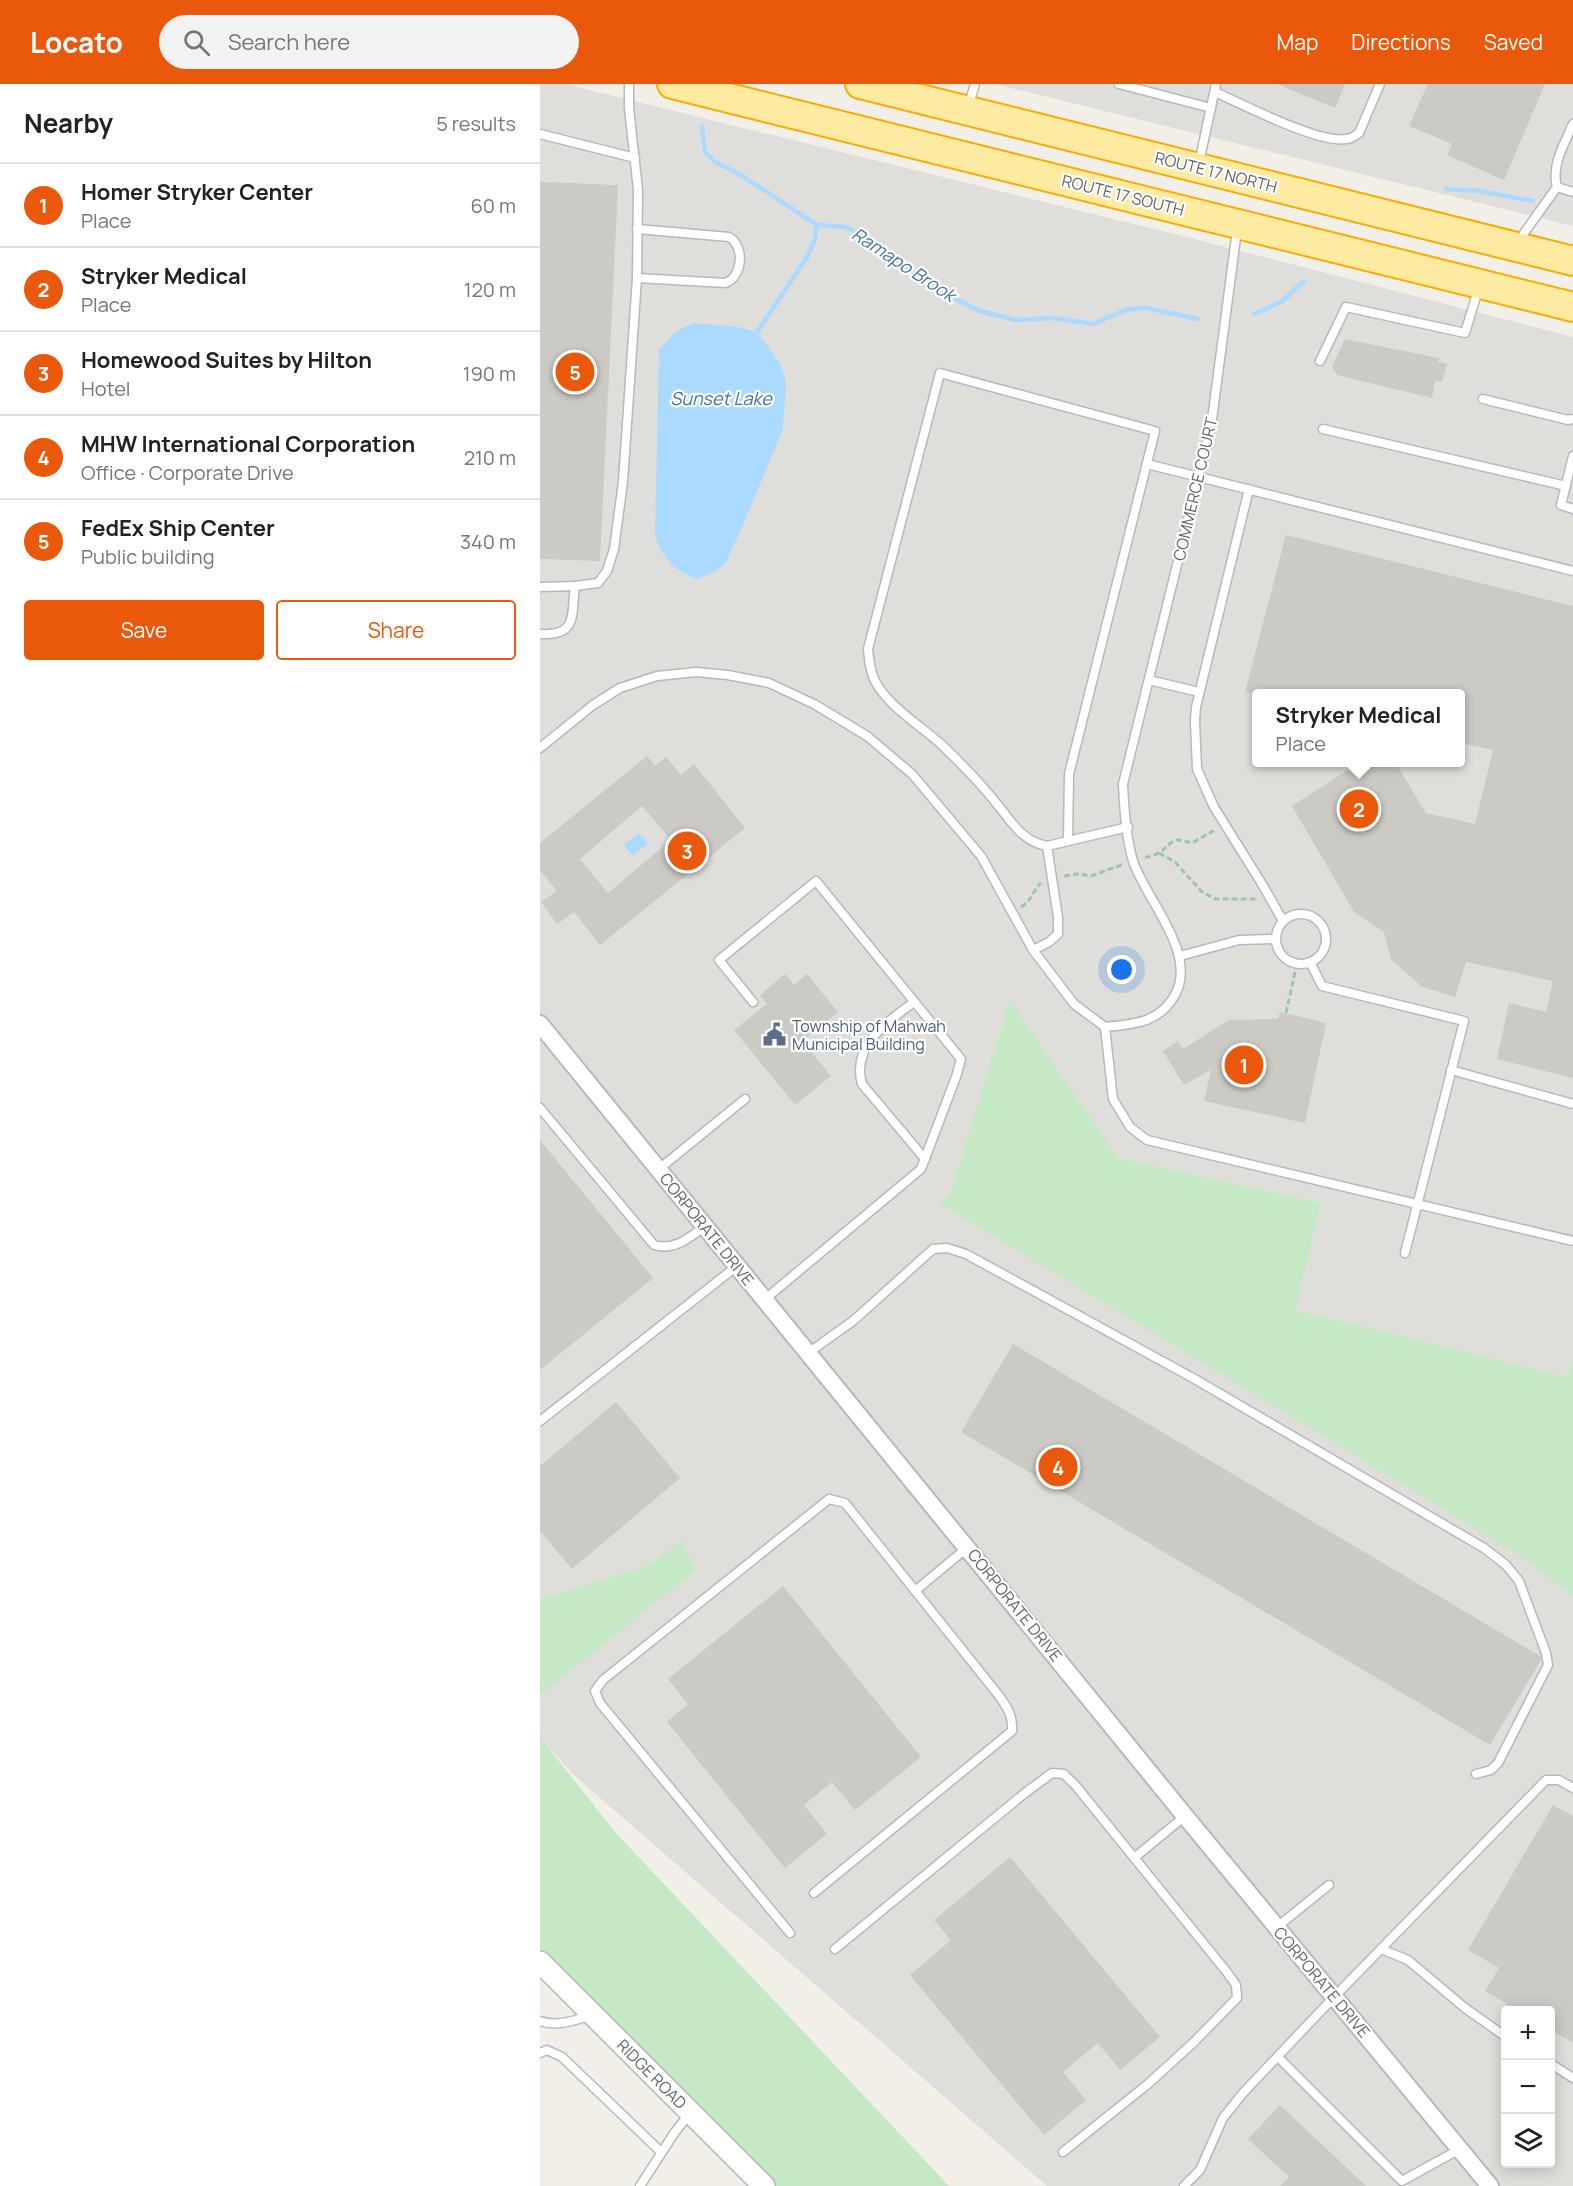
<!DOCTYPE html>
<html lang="en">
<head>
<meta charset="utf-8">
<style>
  body { margin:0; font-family:Manrope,sans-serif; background:#f2f2f2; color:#222 }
  .controls { position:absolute; right:18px; bottom:18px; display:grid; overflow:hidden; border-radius:6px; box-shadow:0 3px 15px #0003 }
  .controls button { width:54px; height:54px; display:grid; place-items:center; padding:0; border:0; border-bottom:2px solid #e0e0e0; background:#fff; color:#222; font:30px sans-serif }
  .you { position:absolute; left:582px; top:886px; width:21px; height:21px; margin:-15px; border:4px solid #fff; border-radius:50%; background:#1a73e8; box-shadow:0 0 0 9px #1a73e833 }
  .badge { display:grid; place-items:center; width:39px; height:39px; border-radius:50%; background:#ea580c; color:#fff; font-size:20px; font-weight:700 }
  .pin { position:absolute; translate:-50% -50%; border:3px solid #fff; box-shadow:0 2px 6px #0006 }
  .popup { position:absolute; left:712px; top:605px; width:213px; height:78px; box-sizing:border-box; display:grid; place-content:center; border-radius:6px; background:#fff; filter:drop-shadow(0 2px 4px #0005); font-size:20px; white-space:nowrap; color:#767676 }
  .popup b { font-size:22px; color:#222 }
  .popup::after { content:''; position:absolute; left:50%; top:100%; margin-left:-12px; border:12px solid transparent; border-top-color:#fff }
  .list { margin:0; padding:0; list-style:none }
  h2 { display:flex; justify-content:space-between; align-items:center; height:78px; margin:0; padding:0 24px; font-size:26px }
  h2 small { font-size:20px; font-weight:400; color:#767676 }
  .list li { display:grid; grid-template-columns:39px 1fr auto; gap:18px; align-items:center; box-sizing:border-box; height:84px; padding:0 24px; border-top:2px solid #e0e0e0 }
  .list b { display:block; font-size:22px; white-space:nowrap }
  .list p { margin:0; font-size:20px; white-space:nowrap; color:#767676 }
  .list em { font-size:20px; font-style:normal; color:#767676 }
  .actions { display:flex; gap:12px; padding:18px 24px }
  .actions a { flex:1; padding:14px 0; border:2px solid #ea580c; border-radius:6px; text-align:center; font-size:21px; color:#ea580c }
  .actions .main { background:#ea580c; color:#fff }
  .icon { flex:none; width:33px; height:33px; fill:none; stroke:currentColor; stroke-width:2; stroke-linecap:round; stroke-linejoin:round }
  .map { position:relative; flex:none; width:1033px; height:2102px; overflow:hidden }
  header { display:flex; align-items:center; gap:36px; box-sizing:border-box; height:84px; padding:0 30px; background:#ea580c; color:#fff }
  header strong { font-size:28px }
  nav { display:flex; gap:33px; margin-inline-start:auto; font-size:21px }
  .search { width:420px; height:54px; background:#f2f2f2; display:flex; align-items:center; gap:15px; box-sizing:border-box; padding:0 21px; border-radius:33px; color:#767676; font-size:22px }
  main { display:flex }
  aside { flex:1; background:#fff }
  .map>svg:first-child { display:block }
</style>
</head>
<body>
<header>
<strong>Locato</strong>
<div class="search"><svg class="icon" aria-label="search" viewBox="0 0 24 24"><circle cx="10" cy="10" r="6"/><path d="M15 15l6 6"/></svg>Search here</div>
<nav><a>Map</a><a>Directions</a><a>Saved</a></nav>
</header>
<main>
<aside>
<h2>Nearby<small>5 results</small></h2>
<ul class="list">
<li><span class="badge">1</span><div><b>Homer Stryker Center</b><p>Place</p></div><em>60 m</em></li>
<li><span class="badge">2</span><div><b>Stryker Medical</b><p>Place</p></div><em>120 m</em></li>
<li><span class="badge">3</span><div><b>Homewood Suites by Hilton</b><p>Hotel</p></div><em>190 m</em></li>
<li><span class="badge">4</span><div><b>MHW International Corporation</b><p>Office · Corporate Drive</p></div><em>210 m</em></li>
<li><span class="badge">5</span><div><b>FedEx Ship Center</b><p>Public building</p></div><em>340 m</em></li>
</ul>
<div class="actions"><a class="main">Save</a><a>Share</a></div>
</aside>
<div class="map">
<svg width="1033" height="2102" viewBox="0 0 1033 2102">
  <rect width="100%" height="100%" fill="#f1efe8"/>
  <g fill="#e0deda" fill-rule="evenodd">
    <path d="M0,0H25L643,152L1033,253V2102H507L36,1693L0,1654ZM717,610H921V678H717ZM966,1926H1011V2080H966Z"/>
    <path d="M455,0H1033V142Z"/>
  </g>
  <g fill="#c5e8c5">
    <path d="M470,917L578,1074L781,1119L755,1226L1027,1293L1033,1273V1512L982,1473L399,1119L410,1110Z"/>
    <path d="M141,1456L156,1486L0,1611V1516L110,1481Z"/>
    <path d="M0,1653L74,1747L409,2102H225L0,1875Z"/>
  </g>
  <g fill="#aadaff">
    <path d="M153,239L198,243L217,248L240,279L246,298L243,345L203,441L185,480L171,490L156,495C132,484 125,477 115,453L119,265L137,247Z"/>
    <path d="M99,749L108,759L93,772L84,761Z"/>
  </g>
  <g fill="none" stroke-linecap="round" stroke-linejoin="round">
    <g stroke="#aadaff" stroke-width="4.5">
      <path d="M162,43L165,68L175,78L201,91L277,141L275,156L267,173L217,248"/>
      <path d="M906,105L940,107L993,117"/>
      <path d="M277,141L306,143L332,156L356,177L399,206L439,227L476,236L513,234L553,240L586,226L606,224L658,235"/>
      <path d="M714,230L741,218L764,197"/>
    </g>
  </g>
  <g fill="#cccac5" fill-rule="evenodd">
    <path d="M737,0H805L795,24Z"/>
    <path d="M888,0H1005L964,96L907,71L912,60L869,42Z"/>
    <path d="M0,98L78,101L60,477L0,475Z"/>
    <path d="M805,255L899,274L898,278L907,280L902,298L895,297L892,314L797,291L792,283Z"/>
    <path d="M746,451L1033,522V994L957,975L969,919L1006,928L1013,897L926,878L915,913L882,903L851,875L844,848L814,828L752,722L820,678H855L886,729L935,740L953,666L921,659V609H713L705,608Z"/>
    <path d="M107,672L115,682L126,673L141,691L154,680L205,744L60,861L34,828L17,840L1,818L17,807L0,786V759ZM102,722L131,756L68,809L40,775Z"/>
    <path d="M245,890L254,901L267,890L298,928L262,957L291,992L255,1021L194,946L227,920L220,911Z"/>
    <path d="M740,928L786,939L765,1039L664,1017L671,986L644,1001L623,967L638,957L643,965L689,936L738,935Z"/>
    <path d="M0,1056L113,1194L0,1286Z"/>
    <path d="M473,1260L1000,1572L1001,1576L950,1661L421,1348Z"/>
    <path d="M76,1318L140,1394L32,1485L0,1447V1382Z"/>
    <path d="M243,1502L381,1673L315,1726L292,1698L264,1721L287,1750L245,1784L127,1638L148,1620L128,1595Z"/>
    <path d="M1013,1721L1033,1732V1959L1011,1946V1926H977L945,1907L959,1884L928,1866Z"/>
    <path d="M470,1773L620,1953L580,1986L558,1959L523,1988L546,2016L504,2051L370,1891L411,1856L394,1836Z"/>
    <path d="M740,2021L826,2102H740L749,2093L708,2055Z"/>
  </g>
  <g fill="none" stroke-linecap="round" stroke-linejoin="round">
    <defs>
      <g id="service">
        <path d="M579,0L671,24"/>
        <path d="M675,8C702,20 779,60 806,55C811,55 815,52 819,49L840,0"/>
        <path d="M428,23L435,0"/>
        <path d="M1033,40C1024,60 1011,82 1017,103L1033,108"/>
        <path d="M0,50L95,74"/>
        <path d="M659,79L676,0"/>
        <path d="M977,159L1017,103"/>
        <path d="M97,194L185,199C203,193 205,162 189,153L97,145"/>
        <path d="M780,277L806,223L925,249L939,203"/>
        <path d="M943,315L1028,336L1033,335"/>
        <path d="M783,345L1026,402"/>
        <path d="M1033,372L1021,421L1033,425"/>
        <path d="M607,380L1033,487"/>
        <path d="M709,405L656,623L655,637L657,685L674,723L722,800L743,837"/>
        <path d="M0,503L35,502L58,499L67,487L74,465L83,398L97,194L98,106L89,24V0"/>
        <path d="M0,550C38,552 31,532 35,502"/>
        <path d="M609,596L659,608"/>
        <path d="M0,664L53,621L80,604L117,592L156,588L188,591L229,599L274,620L327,652L372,690L441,772L493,866L534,920L565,943C595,940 619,939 635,911C658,869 606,816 593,777C586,754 584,723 583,700L671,343L697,146"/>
        <path d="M528,756L529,690L615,347L400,289L328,565C329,576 330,587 335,597C347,621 382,643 402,661C423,681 443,702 461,725C474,742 485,758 507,762L588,743"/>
        <circle cx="761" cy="855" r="25"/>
        <path d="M493,866L509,858L518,850V833L507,762"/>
        <path d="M640,872L699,856L735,855"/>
        <path d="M770,878L782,902L924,937L865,1169"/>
        <path d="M213,918L179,876L276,797L421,975L416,993L381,1085L224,1216"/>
        <path d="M374,918C347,938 311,962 322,1000L385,1075"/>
        <path d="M565,943L573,1015L590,1043L607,1056L1033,1157"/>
        <path d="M911,986L1033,1020"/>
        <path d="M0,1024L114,1161C134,1167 149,1154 165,1142"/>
        <path d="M119,1085L205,1015"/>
        <path d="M268,1269L313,1237L393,1165L407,1164L426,1170L653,1294L944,1464L966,1481L979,1497L1006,1569L1008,1581L958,1679L951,1686L936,1690"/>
        <path d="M0,1337L197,1182"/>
        <path d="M375,1507L428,1463"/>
        <path d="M594,1774L645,1732"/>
        <path d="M737,1843L789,1801"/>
        <path d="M250,1849L60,1619L55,1607L63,1596L289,1415L305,1419L460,1613C468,1625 473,1632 472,1647L274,1809"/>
        <path d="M295,1865L485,1709L512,1689L524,1690L536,1702L686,1887L696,1901L697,1914L654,1958L608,2000L523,2068"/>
        <path d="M841,1865L868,1876L925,1924L966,1953"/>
        <path d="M0,1937C16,1943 36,1937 52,1930"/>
        <path d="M0,1969L7,1966L22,1973L121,2068"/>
        <path d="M738,1973L862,2097L920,2065"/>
        <path d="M1011,1980L1033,1994"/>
        <path d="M100,2102L135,2048L150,2029"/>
        <path d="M644,2102L660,2086L683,2034L703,2009L795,1912L1006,1696H1019L1033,1704"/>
      </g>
      <path id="minor" d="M0,940L645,1732L950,2102"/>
      <path id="tertiary" d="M0,1878L224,2102"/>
      <g id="trunk">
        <path d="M132,0L1033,223"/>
        <path d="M320,0L1033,177"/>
      </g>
    </defs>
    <use href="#service" stroke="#b5b8bc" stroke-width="11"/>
    <use href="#minor" stroke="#b5b8bc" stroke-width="20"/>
    <use href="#tertiary" stroke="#b5b8bc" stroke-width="24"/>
    <use href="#trunk" stroke="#f9ab00" stroke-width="32"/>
    <g stroke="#9cc7a9" stroke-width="3" stroke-dasharray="6 3" stroke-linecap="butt">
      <path d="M619,769L635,778L661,807L675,815H717"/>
      <path d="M605,774C609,772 616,771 620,768C635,758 629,752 652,759L675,746"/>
      <path d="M524,792L538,790L551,792L584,780"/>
      <path d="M481,823C493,816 492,807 501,799"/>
      <path d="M746,929L757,879"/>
    </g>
    <use href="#service" stroke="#fff" stroke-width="8"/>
    <use href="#minor" stroke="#fff" stroke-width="16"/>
    <use href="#tertiary" stroke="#fff" stroke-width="21"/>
    <use href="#trunk" stroke="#feeaa1" stroke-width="28"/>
  </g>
  <defs>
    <symbol id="civic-bare" viewBox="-9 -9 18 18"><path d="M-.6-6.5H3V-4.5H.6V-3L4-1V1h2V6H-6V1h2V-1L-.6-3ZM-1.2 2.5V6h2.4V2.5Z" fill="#5c6f8a" stroke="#fff" stroke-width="2.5" paint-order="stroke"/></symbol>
  </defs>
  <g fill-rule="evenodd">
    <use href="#civic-bare" x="218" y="934" width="33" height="33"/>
  </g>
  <g text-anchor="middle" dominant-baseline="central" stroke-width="4.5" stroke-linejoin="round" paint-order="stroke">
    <g font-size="16" fill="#5f6368" stroke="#fff">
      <text transform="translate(676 88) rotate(14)">ROUTE 17 NORTH</text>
      <text transform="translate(583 111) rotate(14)">ROUTE 17 SOUTH</text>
      <text transform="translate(655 405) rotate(-77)">COMMERCE COURT</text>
      <text transform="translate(167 1145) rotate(51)">CORPORATE DRIVE</text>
      <text transform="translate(475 1521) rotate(51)">CORPORATE DRIVE</text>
      <text transform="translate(782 1898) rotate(50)">CORPORATE DRIVE</text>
      <text transform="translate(112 1990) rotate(45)">RIDGE ROAD</text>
    </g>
    <g font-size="16" fill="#4e5e75" stroke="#fff" text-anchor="start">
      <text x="252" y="942">Township of Mahwah<tspan x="252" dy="18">Municipal Building</tspan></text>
    </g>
    <g font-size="18" font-style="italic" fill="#4174aa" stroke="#fff">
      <text transform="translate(364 180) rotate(33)">Ramapo Brook</text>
      <text x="181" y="314">Sunset Lake</text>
    </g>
  </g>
</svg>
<div class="controls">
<button>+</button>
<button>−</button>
<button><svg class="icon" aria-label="layers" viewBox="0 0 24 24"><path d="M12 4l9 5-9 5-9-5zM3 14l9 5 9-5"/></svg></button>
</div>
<div class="you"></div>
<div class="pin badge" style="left:704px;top:981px">1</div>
<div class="pin badge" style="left:819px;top:725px">2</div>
<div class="popup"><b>Stryker Medical</b>Place</div>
<div class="pin badge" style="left:147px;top:767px">3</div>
<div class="pin badge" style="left:518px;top:1383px">4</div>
<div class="pin badge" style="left:35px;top:288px">5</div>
</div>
</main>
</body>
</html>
